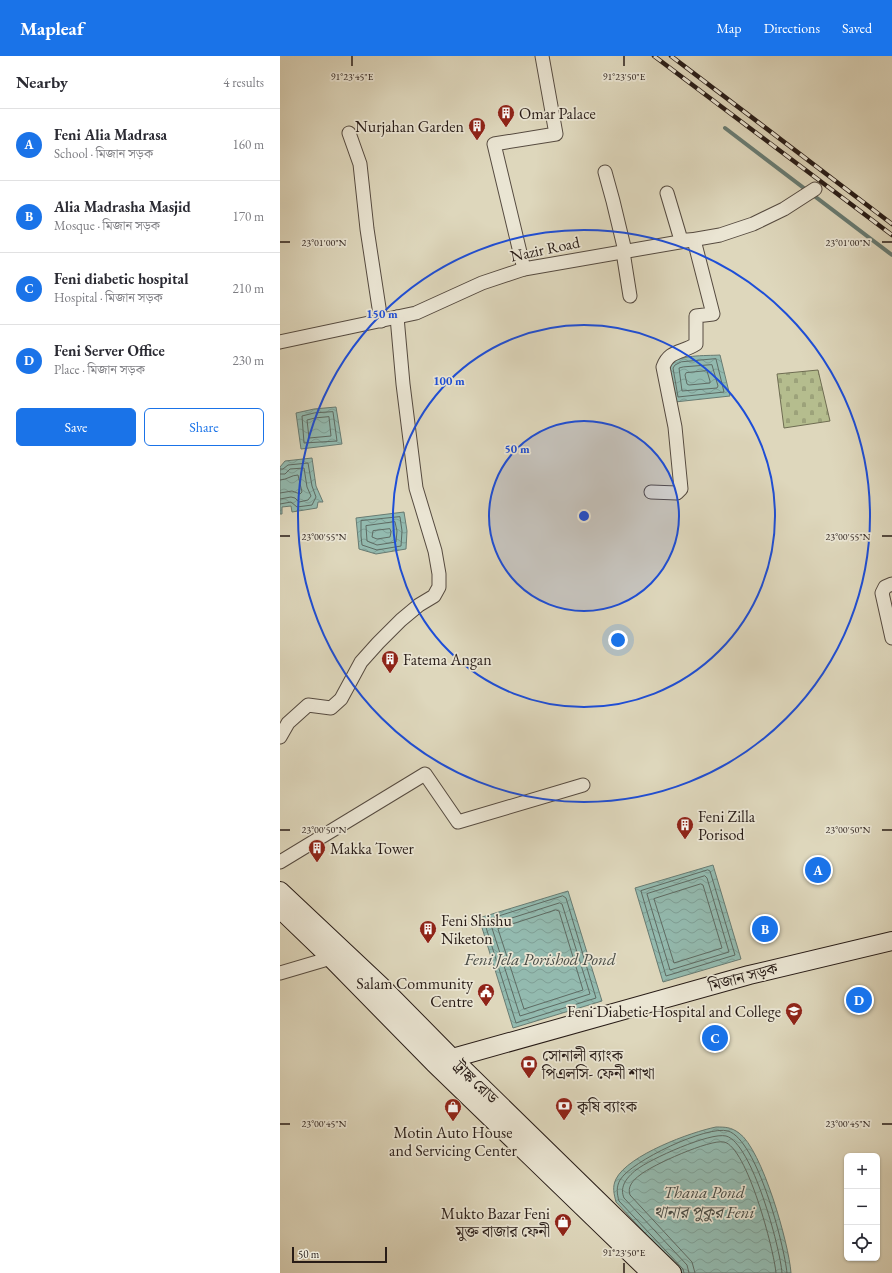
<!DOCTYPE html>
<html lang="en">
<head>
<meta charset="utf-8">
<style>
  body { margin:0; font-family:"EB Garamond","Noto Serif Bengali",serif; background:#f2f2f3; color:#2b2b33 }
  .controls { position:absolute; right:12px; bottom:12px; display:grid; overflow:hidden; border-radius:6px; box-shadow:0 1px 3px #0004 }
  .controls button { width:36px; height:36px; display:grid; place-items:center; padding:0; border:0; border-bottom:1px solid #e1e1e2; background:#fff; color:#2b2b33; font:20px sans-serif }
  .scale { position:absolute; left:12px; bottom:10px; width:95px; box-sizing:border-box; padding-left:4px; border:2px solid #281c17; border-top:0; font-size:11px; line-height:14px; white-space:nowrap; color:#281c17; -webkit-text-stroke:3px #eae5d3; paint-order:stroke }
  .you { position:absolute; left:338px; top:584px; width:14px; height:14px; margin:-10px; border:3px solid #fff; border-radius:50%; background:#1a73e8; box-shadow:0 0 0 6px #1a73e833 }
  .badge { display:grid; place-items:center; width:26px; height:26px; border-radius:50%; background:#1a73e8; color:#fff; font-size:13px; font-weight:700 }
  .pin { position:absolute; translate:-50% -50%; border:2px solid #fff; box-shadow:0 1px 4px #0006 }
  .list { margin:0; padding:0; list-style:none }
  h2 { display:flex; justify-content:space-between; align-items:center; height:52px; margin:0; padding:0 16px; font-size:17px }
  h2 small { font-size:13px; font-weight:400; color:#7c7c81 }
  .list li { display:grid; grid-template-columns:26px 1fr auto; gap:12px; align-items:center; box-sizing:border-box; height:72px; padding:0 16px; border-top:1px solid #e1e1e2 }
  .list b { display:block; font-size:15px; white-space:nowrap }
  .list p { margin:0; font-size:13px; white-space:nowrap; color:#7c7c81 }
  .list em { font-size:13px; font-style:normal; color:#7c7c81 }
  .actions { display:flex; gap:8px; padding:12px 16px }
  .actions a { flex:1; padding:9px 0; border:1px solid #1a73e8; border-radius:6px; text-align:center; font-size:14px; color:#1a73e8 }
  .actions .main { background:#1a73e8; color:#fff }
  .icon { flex:none; width:22px; height:22px; fill:none; stroke:currentColor; stroke-width:2; stroke-linecap:round; stroke-linejoin:round }
  .map { position:relative; flex:none; width:612px; height:1217px; overflow:hidden }
  header { display:flex; align-items:center; gap:24px; box-sizing:border-box; height:56px; padding:0 20px; background:#1a73e8; color:#fff }
  header strong { font-size:19px }
  nav { display:flex; gap:22px; margin-inline-start:auto; font-size:14px }
  main { display:flex }
  aside { flex:1; background:#fff }
  .map>svg:first-child { display:block }
</style>
</head>
<body>
<header>
<strong>Mapleaf</strong>
<nav><a>Map</a><a>Directions</a><a>Saved</a></nav>
</header>
<main>
<aside>
<h2>Nearby<small>4 results</small></h2>
<ul class="list">
<li><span class="badge">A</span><div><b>Feni Alia Madrasa</b><p>School · মিজান সড়ক</p></div><em>160 m</em></li>
<li><span class="badge">B</span><div><b>Alia Madrasha Masjid</b><p>Mosque · মিজান সড়ক</p></div><em>170 m</em></li>
<li><span class="badge">C</span><div><b>Feni diabetic hospital</b><p>Hospital · মিজান সড়ক</p></div><em>210 m</em></li>
<li><span class="badge">D</span><div><b>Feni Server Office</b><p>Place · মিজান সড়ক</p></div><em>230 m</em></li>
</ul>
<div class="actions"><a class="main">Save</a><a>Share</a></div>
</aside>
<div class="map">
<svg width="612" height="1217" viewBox="0 0 612 1217">
  <defs>
    <pattern id="cemetery-stones" width="16" height="16" patternUnits="userSpaceOnUse"><rect width="16" height="16" fill="#b5bd8e"/><path d="M2 7V4a2 2 0 0 1 4 0v3zM10 15v-3a2 2 0 0 1 4 0v3z" fill="#9ca27a"/></pattern>
    <pattern id="water-waves" width="16" height="10" patternUnits="userSpaceOnUse"><rect width="16" height="10" fill="#93baaf"/><path d="M0 5q4-4 8 0t8 0" fill="none" stroke="#7f9f96"/></pattern>
  </defs>
  <rect width="100%" height="100%" fill="#ded7bc"/>
  <filter id="stains"><feTurbulence type="fractalNoise" baseFrequency=".005" numOctaves="4"/><feColorMatrix values="0 0 0 0 .2 0 0 0 0 .09 0 0 0 0 .02 0 0 0 .5 -.17"/></filter>
  <radialGradient id="worn" r=".72"><stop offset=".6" stop-color="#630" stop-opacity="0"/><stop offset="1" stop-color="#630" stop-opacity=".3"/></radialGradient>
  <path fill="url(#cemetery-stones)" stroke="#6e6c52" d="M538,314L550,365L504,372L497,318Z"/>
  <g fill="url(#water-waves)" stroke="#687b72">
    <path d="M440,299L450,340L395,346L389,310C398,298 425,300 440,299Z"/>
    <path d="M56,351L62,388L21,393L16,357L34,353Z"/>
    <path d="M32,402L36,430L43,446H38L37,452L12,456L11,450L2,451V458H0V411L5,405Z"/>
    <path d="M124,456L127,475L126,493L96,498L79,493L76,462Z"/>
    <path d="M433,809L461,903L383,926L355,832Z"/>
    <path d="M288,835L322,945L233,972L199,862Z"/>
    <path d="M436,1071C445,1071 451,1071 459,1077C482,1093 509,1188 511,1217H402L336,1146C334,1138 332,1131 336,1123C348,1099 411,1076 436,1071Z"/>
  </g>
  <g fill="none" stroke-linecap="round" stroke-linejoin="round">
    <g stroke="#5e6b63" stroke-width="1">
      <path d="M436,303L444,336L398,341L393,312L395,309L401,306Z"/>
      <path d="M432,309L438,330L437,332L402,335L399,312L403,311Z"/>
      <path d="M427,315L430,325V327L409,329L407,328L405,319L406,317Z"/>
      <path d="M53,356L57,385L24,387L22,360L34,357Z"/>
      <path d="M49,361L51,380L29,382L27,364L35,362Z"/>
      <path d="M0,413H3L8,409L28,407L32,430L36,441L32,449L17,451L11,446L0,448"/>
      <path d="M0,418H5L10,413L24,412L27,431L31,440L28,444L19,446L15,442L11,441L0,443"/>
      <path d="M0,424C7,424 11,419 18,419L22,436L20,438L12,435L0,437"/>
      <path d="M120,461L122,475L121,490L97,494L82,489L81,480V465Z"/>
      <path d="M115,466L117,475L116,486L97,489L87,485L86,470Z"/>
      <path d="M110,473L111,476L110,481L97,483L92,481L93,475Z"/>
      <path d="M428,814L430,815L455,899L386,920L361,835Z"/>
      <path d="M425,820L427,822L449,896L390,914L367,838Z"/>
      <path d="M421,828L423,829L442,892L394,907L374,843Z"/>
      <path d="M283,840L286,842L316,942L236,967L204,865Z"/>
      <path d="M280,847L282,848L310,938L240,960L211,869Z"/>
      <path d="M276,854L279,855L303,934L244,953L218,873Z"/>
      <path d="M404,1217L403,1213L339,1145C337,1138 336,1131 340,1124C351,1105 427,1069 448,1075C477,1084 504,1188 507,1217"/>
      <path d="M409,1217L407,1209L344,1142C342,1137 342,1133 344,1128C346,1123 352,1117 356,1114C370,1103 430,1076 446,1080C472,1087 500,1191 502,1217"/>
      <path d="M415,1217L412,1206L350,1139C347,1131 353,1124 360,1119C372,1109 430,1083 444,1086C467,1091 494,1194 496,1217"/>
    </g>
    <path stroke="#687b72" stroke-width="4" d="M445,72L612,199"/>
    <defs>
      <g id="street">
        <path d="M69,77L80,108L87,173L101,265"/>
        <path d="M325,116L333,145L345,195"/>
        <path d="M343,196L350,240"/>
        <path d="M244,213L214,88L276,78L262,0"/>
        <path d="M0,286L136,257L202,227L244,213L440,179L473,168L504,153L535,133"/>
        <path d="M371,436L397,437L401,433L395,371L383,311C389,294 402,297 416,288V260L433,258L414,184H401L387,137"/>
        <path d="M612,528L605,531L602,537L612,582"/>
        <path d="M0,681L8,667L28,649L51,652L61,643L81,606L98,587L121,564L139,549L154,540L159,531V518L155,495L136,432L123,328L117,261"/>
        <path d="M0,806L145,718L178,766L303,729"/>
        <path d="M0,917L51,902"/>
      </g>
      <g id="secondary">
        <path d="M0,835L101,930L172,1002L392,1217"/>
        <path d="M0,853L51,902L154,1007L371,1217"/>
        <path d="M162,1005L469,919L612,885"/>
      </g>
    </defs>
    <use href="#street" stroke="#564b40" stroke-width="15"/>
    <use href="#secondary" stroke="#281c17" stroke-width="20"/>
    <use href="#street" stroke="#eae5d3" stroke-width="13"/>
    <use href="#secondary" stroke="#eae5d3" stroke-width="18"/>
    <defs>
      <g id="rail">
        <path d="M374,0L612,179"/>
        <path d="M391,0L612,168"/>
      </g>
    </defs>
    <use href="#rail" stroke="#281c17" stroke-width="4.5"/>
    <use href="#rail" stroke="#eae5d3" stroke-width="3" stroke-dasharray="9" stroke-linecap="butt"/>
  </g>
  <path fill="none" stroke="#281c17" stroke-width="1.5" d="M72,0V10M344,0V10M0,186H10M602,186H612M0,480H10M602,480H612M0,774H10M602,774H612M0,1068H10M602,1068H612M344,1207V1217"/>
  <circle cx="304" cy="460" r="95" fill="#1d4ed8" fill-opacity=".12"/>
  <g fill="none" stroke="#1d4ed8" stroke-width="2">
    <circle cx="304" cy="460" r="95"/>
    <circle cx="304" cy="460" r="191"/>
    <circle cx="304" cy="460" r="286"/>
  </g>
  <defs>
    <symbol id="building-pin" viewBox="-11 -11 22 30"><path d="M0 17L-7.5 6A9.5 9.5 0 1 1 7.5 6Z" fill="#8f2418" stroke="#eae5d3"/><path d="M-4-6H4V6H1V3H-1V6H-4ZM-2.5-4.3h1.7v1.8h-1.7ZM.8-4.3h1.7v1.8H.8ZM-2.5-1h1.7V.8h-1.7ZM.8-1h1.7V.8H.8Z" fill="#fff"/></symbol>
    <symbol id="civic-pin" viewBox="-11 -11 22 30"><path d="M0 17L-7.5 6A9.5 9.5 0 1 1 7.5 6Z" fill="#8f2418" stroke="#eae5d3"/><path d="M-.6-6.5H3V-4.5H.6V-3L4-1V1h2V6H-6V1h2V-1L-.6-3ZM-1.2 2.5V6h2.4V2.5Z" fill="#fff"/></symbol>
    <symbol id="university-pin" viewBox="-11 -11 22 30"><path d="M0 17L-7.5 6A9.5 9.5 0 1 1 7.5 6Z" fill="#8f2418" stroke="#eae5d3"/><path d="M0-5L7-2L0 1L-7-2ZM-4 1L0 2.5L4 1V4Q0 6-4 4Z" fill="#fff"/></symbol>
    <symbol id="bank-pin" viewBox="-11 -11 22 30"><path d="M0 17L-7.5 6A9.5 9.5 0 1 1 7.5 6Z" fill="#8f2418" stroke="#eae5d3"/><path d="M-6-4H6V4H-6ZM0-2.3a2.3 2.3 0 1 0 0 4.6a2.3 2.3 0 1 0 0-4.6Z" fill="#fff"/></symbol>
    <symbol id="shop-pin" viewBox="-11 -11 22 30"><path d="M0 17L-7.5 6A9.5 9.5 0 1 1 7.5 6Z" fill="#8f2418" stroke="#eae5d3"/><path d="M-5-2.5h2.3a2.7 3.5 0 0 1 5.4 0H5L5.5 6h-11ZM-1.5-2.5h3a1.5 2.3 0 0 0-3 0Z" fill="#fff"/></symbol>
  </defs>
  <g fill-rule="evenodd">
    <use href="#building-pin" x="216" y="47" width="20" height="27"/>
    <use href="#building-pin" x="187" y="60" width="20" height="27"/>
    <use href="#building-pin" x="100" y="593" width="20" height="27"/>
    <use href="#building-pin" x="395" y="759" width="20" height="27"/>
    <use href="#building-pin" x="27" y="782" width="20" height="27"/>
    <use href="#building-pin" x="138" y="863" width="20" height="27"/>
    <use href="#civic-pin" x="196" y="926" width="20" height="27"/>
    <use href="#university-pin" x="504" y="945" width="20" height="27"/>
    <use href="#bank-pin" x="239" y="998" width="20" height="27"/>
    <use href="#bank-pin" x="274" y="1040" width="20" height="27"/>
    <use href="#shop-pin" x="163" y="1041" width="20" height="27"/>
    <use href="#shop-pin" x="273" y="1156" width="20" height="27"/>
  </g>
  <g text-anchor="middle" dominant-baseline="central" stroke-width="3.5" stroke-linejoin="round" paint-order="stroke">
    <g font-size="16" fill="#281c17" stroke="#eae5d3" text-anchor="start">
      <text x="239" y="57">Omar Palace</text>
      <text x="184" y="70" text-anchor="end">Nurjahan Garden</text>
      <text x="123" y="603">Fatema Angan</text>
      <text x="418" y="760">Feni Zilla<tspan x="418" dy="18">Porisod</tspan></text>
      <text x="50" y="792">Makka Tower</text>
      <text x="161" y="864">Feni Shishu<tspan x="161" dy="18">Niketon</tspan></text>
      <text x="193" y="927" text-anchor="end">Salam Community<tspan x="193" dy="18">Centre</tspan></text>
      <text x="501" y="955" text-anchor="end">Feni Diabetic Hospital and College</text>
      <text x="262" y="999">সোনালী ব্যাংক<tspan x="262" dy="18">পিএলসি- ফেনী শাখা</tspan></text>
      <text x="297" y="1050">কৃষি ব্যাংক</text>
      <text x="173" y="1076" text-anchor="middle">Motin Auto House<tspan x="173" dy="18">and Servicing Center</tspan></text>
      <text x="270" y="1157" text-anchor="end">Mukto Bazar Feni<tspan x="270" dy="18">মুক্ত বাজার ফেনী</tspan></text>
    </g>
    <g font-size="16" fill="#281c17" stroke="#eae5d3">
      <text transform="translate(265 193) rotate(-12)">Nazir Road</text>
      <text transform="translate(463 921) rotate(-15)">মিজান সড়ক</text>
      <text transform="translate(196 1026) rotate(44)">ট্রাঙ্ক রোড</text>
    </g>
    <g font-size="17" font-style="italic" fill="#484b45" stroke="#eae5d3">
      <text x="260" y="903">Feni Jela Porishod Pond</text>
      <text x="424" y="1136">Thana Pond<tspan x="424" dy="20">থানার পুকুর Feni</tspan></text>
    </g>
  </g>
  <g font-size="10" text-anchor="middle" fill="#281c17" stroke="#eae5d3" stroke-width="3.5" stroke-linejoin="round" paint-order="stroke">
    <text x="72" y="24">91°23'45"E</text>
    <text x="344" y="24">91°23'50"E</text>
    <text x="44" y="190">23°01'00"N</text>
    <text x="568" y="190">23°01'00"N</text>
    <text x="44" y="484">23°00'55"N</text>
    <text x="568" y="484">23°00'55"N</text>
    <text x="44" y="777">23°00'50"N</text>
    <text x="568" y="777">23°00'50"N</text>
    <text x="44" y="1071">23°00'45"N</text>
    <text x="568" y="1071">23°00'45"N</text>
    <text x="344" y="1200">91°23'50"E</text>
  </g>
  <circle cx="304" cy="460" r="6" fill="#1d4ed8" stroke="#eae5d3" stroke-width="2"/>
  <g font-size="12" text-anchor="middle" font-weight="bold" fill="#1d4ed8" stroke="#eae5d3" stroke-width="3.5" stroke-linejoin="round" paint-order="stroke">
    <text x="102" y="262">150 m</text>
    <text x="169" y="329">100 m</text>
    <text x="237" y="397">50 m</text>
  </g>
  <rect width="100%" height="100%" filter="url(#stains)"/>
  <rect width="100%" height="100%" fill="url(#worn)"/>
</svg>
<div class="controls">
<button>+</button>
<button>−</button>
<button><svg class="icon" aria-label="locate" viewBox="0 0 24 24"><circle cx="12" cy="12" r="6"/><path d="M12 2v4M12 18v4M2 12h4M18 12h4"/></svg></button>
</div>
<div class="scale">50 m</div>
<div class="you"></div>
<div class="pin badge" style="left:538px;top:814px">A</div>
<div class="pin badge" style="left:485px;top:873px">B</div>
<div class="pin badge" style="left:435px;top:982px">C</div>
<div class="pin badge" style="left:579px;top:944px">D</div>
</div>
</main>
</body>
</html>
